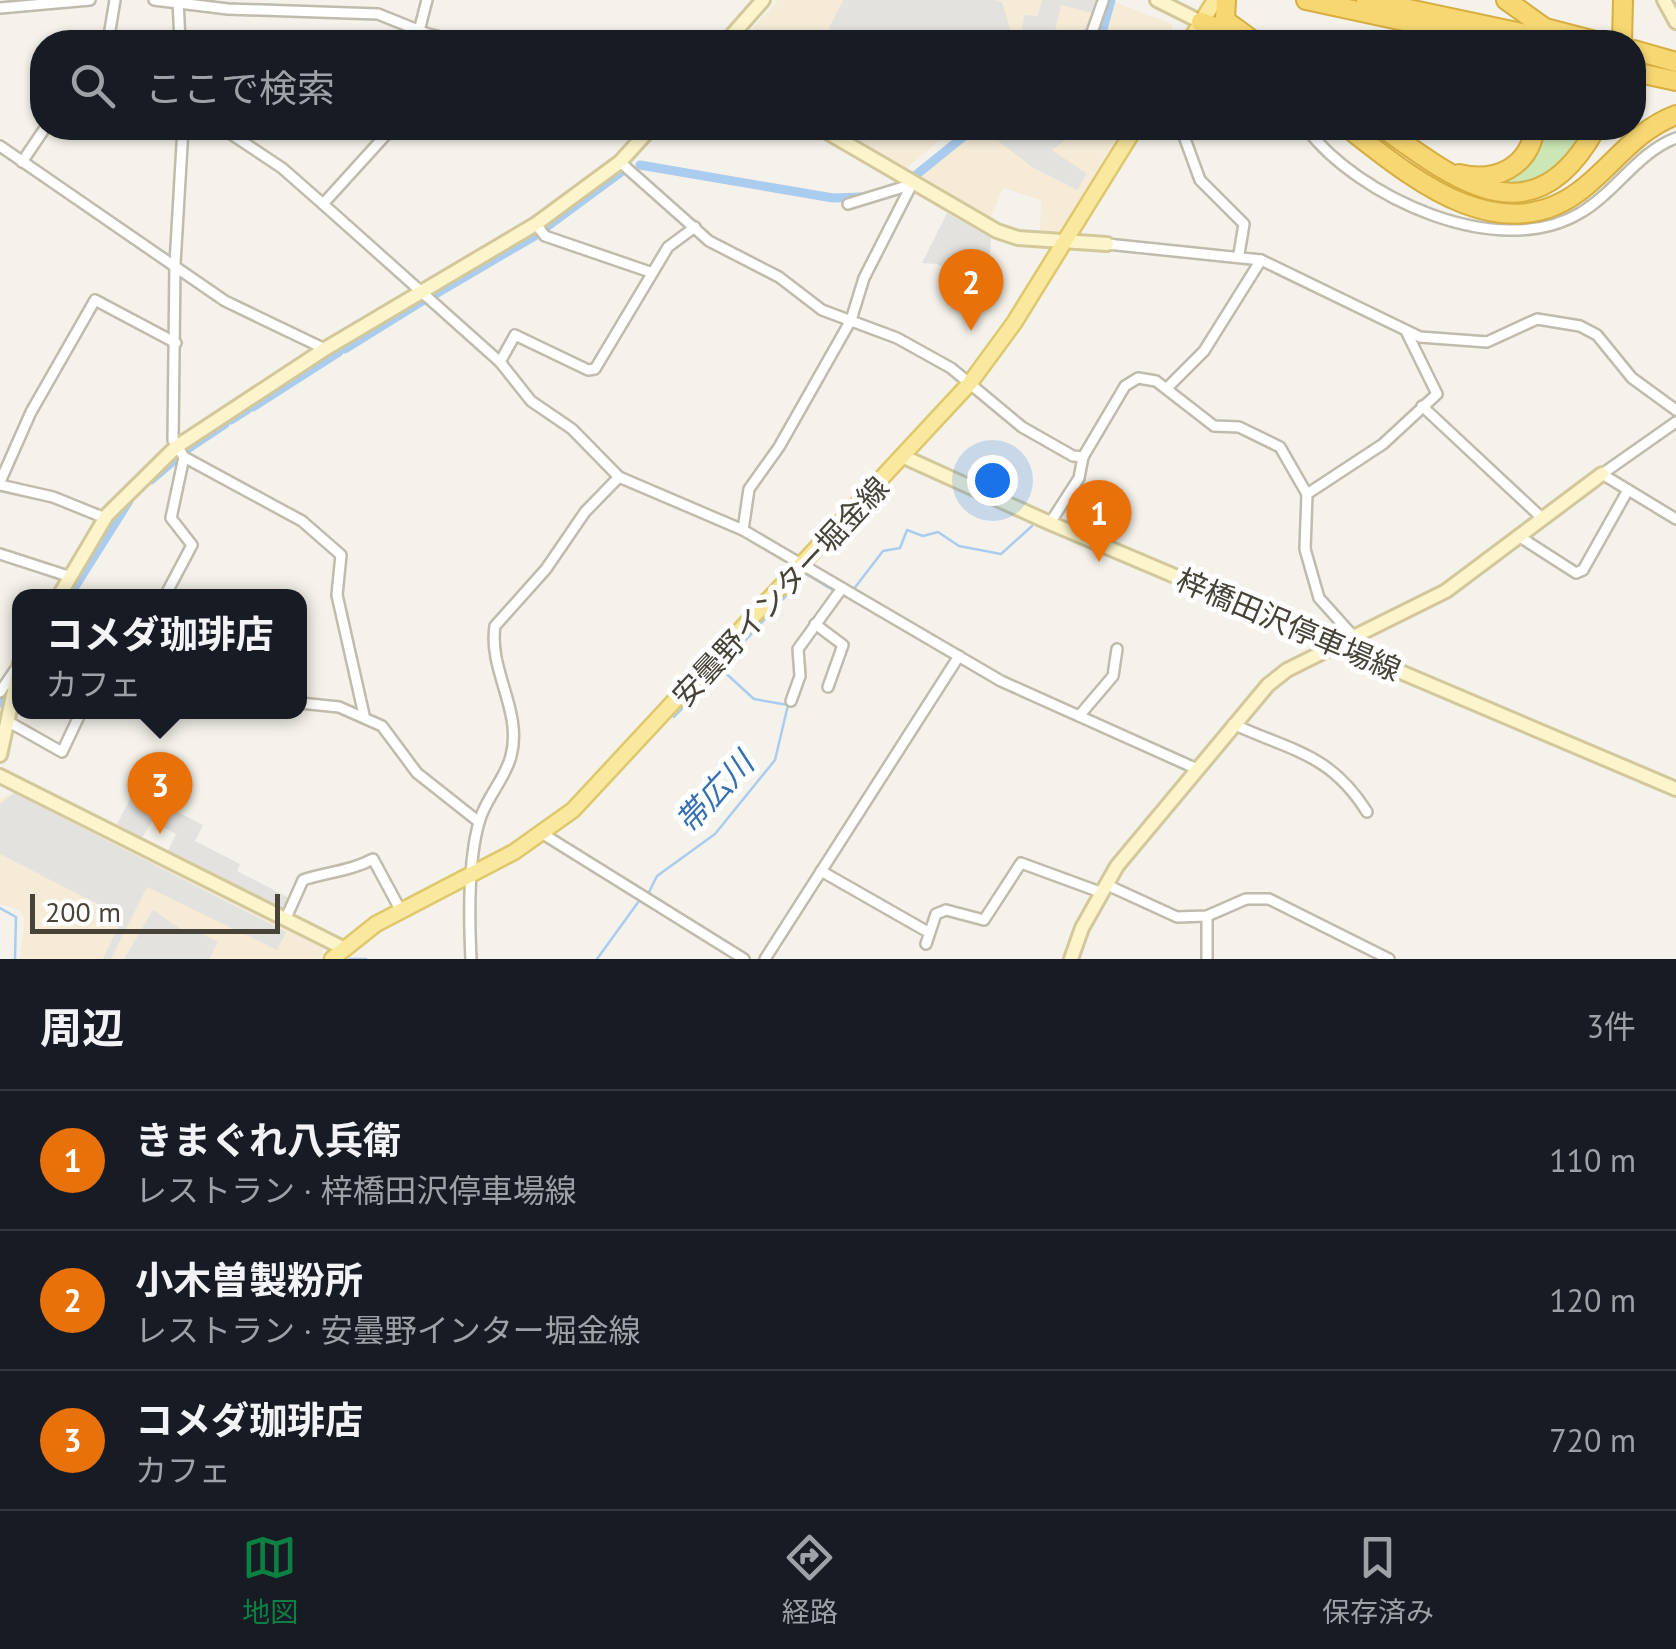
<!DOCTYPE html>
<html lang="ja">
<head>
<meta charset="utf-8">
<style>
  body { margin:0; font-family:"PT Sans","Noto Sans JP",sans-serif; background:#20242c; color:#f1f3f6 }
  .scale { position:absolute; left:30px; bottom:25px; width:250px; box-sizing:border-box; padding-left:10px; border:5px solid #484338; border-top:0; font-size:28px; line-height:35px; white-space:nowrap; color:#484338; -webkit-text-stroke:8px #fff; paint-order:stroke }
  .you { position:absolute; left:992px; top:480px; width:35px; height:35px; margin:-25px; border:8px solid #fff; border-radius:50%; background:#1a73e8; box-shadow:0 0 0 15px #1a73e833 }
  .badge { display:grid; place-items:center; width:65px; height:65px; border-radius:50%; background:#0b8043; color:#fff; font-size:32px; font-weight:700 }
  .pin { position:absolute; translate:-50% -82px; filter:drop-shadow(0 2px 5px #0008) }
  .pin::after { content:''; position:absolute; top:52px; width:35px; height:30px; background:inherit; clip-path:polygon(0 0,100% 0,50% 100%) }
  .popup { position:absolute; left:12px; top:589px; width:295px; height:130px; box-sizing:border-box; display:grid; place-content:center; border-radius:20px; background:#171b24; filter:drop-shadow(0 2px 8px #0005); font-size:32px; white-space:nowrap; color:#9ea1a6 }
  .popup b { font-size:38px; color:#f1f3f6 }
  .popup::after { content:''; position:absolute; left:50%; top:100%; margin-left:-20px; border:20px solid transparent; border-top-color:#171b24 }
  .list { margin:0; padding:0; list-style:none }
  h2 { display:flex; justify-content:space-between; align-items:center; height:130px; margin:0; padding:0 40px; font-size:42px }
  h2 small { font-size:32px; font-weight:400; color:#9ea1a6 }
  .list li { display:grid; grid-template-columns:65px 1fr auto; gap:30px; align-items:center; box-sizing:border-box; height:140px; padding:0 40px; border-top:2px solid #363941 }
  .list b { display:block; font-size:38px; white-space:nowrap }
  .list p { margin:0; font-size:32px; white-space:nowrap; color:#9ea1a6 }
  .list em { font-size:32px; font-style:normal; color:#9ea1a6 }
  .icon { flex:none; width:55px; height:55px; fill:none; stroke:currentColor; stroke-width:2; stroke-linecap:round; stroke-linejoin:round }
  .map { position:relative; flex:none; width:1676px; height:959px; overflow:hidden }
  .search { position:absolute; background:#171b24; box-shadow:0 2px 8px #0004; left:30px; right:30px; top:30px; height:110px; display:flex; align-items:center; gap:25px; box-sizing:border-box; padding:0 35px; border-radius:40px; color:#9ea1a6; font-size:38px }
  .sheet { height:550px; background:#171b24 }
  nav { display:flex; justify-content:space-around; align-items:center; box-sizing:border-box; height:140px; border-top:2px solid #363941; background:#171b24; font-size:28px; color:#9ea1a6 }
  nav a { display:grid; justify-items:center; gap:5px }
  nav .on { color:#0b8043 }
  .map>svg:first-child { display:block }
</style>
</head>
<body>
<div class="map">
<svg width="1676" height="959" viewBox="0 0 1676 959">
  <rect width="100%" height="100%" fill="#f4f2ea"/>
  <g fill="#f5ebd7">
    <path d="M778,0H1100L1089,31L1060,42H785L753,28Z"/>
    <path d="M1115,2L1172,24V42H1100Z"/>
    <path d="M834,128H954L904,170Z"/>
    <path d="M981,128H1122L1060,231L1050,236H1040L1041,200L1003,188L989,222L917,177Z"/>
    <path d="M14,793L322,948L323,954L318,959H20L25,919L19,910L0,904V799Z"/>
  </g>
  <path fill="#cce6b5" d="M1539,128H1589C1565,166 1539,193 1491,182Z"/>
  <g fill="#e3e2de">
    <path d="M843,0H994L1002,2L1014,42H841L829,28Z"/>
    <path d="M1042,0H1100L1092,13L1061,5L1054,34L1066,36V40L1021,42L1024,15L1038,16Z"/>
    <path d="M1081,128L1052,150L1087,174L1077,190L1032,167L983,129Z"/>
    <path d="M947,213L991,238L987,293L937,264L922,263Z"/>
    <path d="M135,790L203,825L195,841L240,864L237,871L291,899L284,911L168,851L176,834L152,821L142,838L117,824Z"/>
    <path d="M14,793L286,932L277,950L147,887L111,959H103L123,917L0,854V804Z"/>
    <path d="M153,910L186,933L190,928L218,942L209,959H124Z"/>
  </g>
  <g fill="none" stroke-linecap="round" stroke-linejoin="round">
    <g stroke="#ace" stroke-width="2.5">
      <path d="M853,590L883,551L900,548L907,530L923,536L938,532L959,546L1001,554L1032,526"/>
      <path d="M674,717L719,669"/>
      <path d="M648,894L657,876L715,834L775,760L788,705L754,699L720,668L806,574L836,592"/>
      <path d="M0,908L16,917L15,959"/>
      <path d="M350,959H366"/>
      <path d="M597,959L639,901"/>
    </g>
    <g stroke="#ace" stroke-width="9">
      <path d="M1093,42L1103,29L1111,0"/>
      <path d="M640,165L833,198L861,197"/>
      <path d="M916,175L974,128"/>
      <path d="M544,229L624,170"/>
      <path d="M432,296L538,234"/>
      <path d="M345,349L424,300"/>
      <path d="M253,407L339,352"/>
      <path d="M231,420L247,410"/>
      <path d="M186,450L225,424"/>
      <path d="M151,480L179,456"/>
      <path d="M69,596L129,501"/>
      <path d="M0,703L6,692"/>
    </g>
    <defs>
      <g id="street">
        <path d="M154,0L228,9L378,14L428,34L454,40L591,42"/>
        <path d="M178,0L180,42"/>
        <path d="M0,8L90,0"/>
        <path d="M419,31L427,0"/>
        <path d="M108,42L115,0"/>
        <path d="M1070,42L1091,35L1103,1"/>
        <path d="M183,128L175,264L173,440L184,457L302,521L341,555L337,595L364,715"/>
        <path d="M222,128L282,168L323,204L500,362L531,401L572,429L619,477L743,530L1001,681L1197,769"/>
        <path d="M1181,128L1200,180L1244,224L1239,254"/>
        <path d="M1306,128C1358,197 1498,262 1580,213C1615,193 1638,152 1676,138"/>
        <path d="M0,146L225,301L325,349"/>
        <path d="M22,162L45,128"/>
        <path d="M620,162L709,241L779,277L822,310L897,338L951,368L1022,427L1073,456L1083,457"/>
        <path d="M323,204L392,128"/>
        <path d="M848,204L910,185"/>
        <path d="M536,224L545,236L650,272"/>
        <path d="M1107,244L1261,260L1420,337L1487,342L1537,319L1580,326L1597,335L1632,378L1676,410"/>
        <path d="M500,362L515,335L588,370L595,369L668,247L695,227"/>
        <path d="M1168,387L1204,351L1261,260"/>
        <path d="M1422,406L1543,519"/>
        <path d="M1676,422L1602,474L1676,519"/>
        <path d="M0,482L31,412L95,300L176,343"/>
        <path d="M0,485L53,497L105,518"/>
        <path d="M1307,494L1383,444L1437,394L1407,333"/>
        <path d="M1050,523L1079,478L1083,457L1125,386L1138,378L1156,381L1214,426L1239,427L1280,447L1307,494L1305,549L1319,598L1354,637"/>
        <path d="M743,530L749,489L779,447L851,320L864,278L912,184"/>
        <path d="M1520,537L1576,573L1583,570L1628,490"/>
        <path d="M0,554L71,577"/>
        <path d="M165,596L192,545L171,518L184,457"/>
        <path d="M815,624L843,645L828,687"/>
        <path d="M0,692L15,670"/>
        <path d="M791,701L800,676L798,649L840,591"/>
        <path d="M300,703L339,707L382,726L417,773L479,822"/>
        <path d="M1079,716L1113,676L1117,649"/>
        <path d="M9,722L62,752L81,712"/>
        <path d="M1233,724C1291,751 1330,753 1367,812"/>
        <path d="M543,834L744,959"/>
        <path d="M821,871L928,932"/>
        <path d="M1105,884L1177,917L1207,916L1246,899H1269L1389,959"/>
        <path d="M286,918L303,880C327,872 351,871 373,859L401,911"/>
        <path d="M926,944L936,914L946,910L984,920L1021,863L1100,892"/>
        <path d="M471,959C469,919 468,857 480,819C487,797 506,777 511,756C523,711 488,670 495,626L546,569L585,512L619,477"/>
        <path d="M765,959L959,656"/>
        <path d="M1207,959V916"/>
      </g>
      <g id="secondary">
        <path d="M1157,0L1201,22"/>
        <path d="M1664,0L1676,22"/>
        <path d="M726,42L763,0"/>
        <path d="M820,128L997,231L1018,238L1107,244"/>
        <path d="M904,457L1050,523L1676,789"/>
        <path d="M59,596L107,515L176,447L325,349L536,224L620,162L651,128"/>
        <path d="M0,755L20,663"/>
        <path d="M0,776L343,948"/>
        <path d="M1071,959L1082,928L1117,866L1268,685L1287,670L1446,591L1602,474"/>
      </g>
      <g id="primary">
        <path d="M1189,42L1215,0"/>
        <path d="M332,959L376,924L514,852L573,810L970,383L1014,323L1135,128"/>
      </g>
      <g id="highway">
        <path d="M1226,0L1225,20L1255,42"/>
        <path d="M1306,0L1501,42"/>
        <path d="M1366,0L1564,42"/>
        <path d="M1506,0L1545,28L1599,42"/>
        <path d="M1201,22L1233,34"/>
        <path d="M1622,42L1623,0"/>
        <path d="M1634,50L1676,62"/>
        <path d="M1634,72L1676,81"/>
        <path d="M1348,128C1414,180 1504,255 1586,186C1617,160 1637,130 1676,115"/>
        <path d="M1383,128C1459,183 1534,241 1596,128"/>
        <path d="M1459,174C1496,183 1529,167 1535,128"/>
      </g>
    </defs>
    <use href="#street" stroke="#bfbbad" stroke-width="14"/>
    <use href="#secondary" stroke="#d2c89b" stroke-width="18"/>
    <use href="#primary" stroke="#dfc76d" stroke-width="19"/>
    <use href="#highway" stroke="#d7ae41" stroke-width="22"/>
    <use href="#street" stroke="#fff" stroke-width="9"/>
    <use href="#secondary" stroke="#fcf5cc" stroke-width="12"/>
    <use href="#primary" stroke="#fae89e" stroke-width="14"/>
    <use href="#highway" stroke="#f7d772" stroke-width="18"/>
  </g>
  <g text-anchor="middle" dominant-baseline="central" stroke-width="10" stroke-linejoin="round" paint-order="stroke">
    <g font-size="30" fill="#484338" stroke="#fff">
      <text transform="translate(780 591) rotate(-47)">安曇野インター堀金線</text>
      <text transform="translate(1289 624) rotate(23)">梓橋田沢停車場線</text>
    </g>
    <g font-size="32" font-style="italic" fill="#3571b0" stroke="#fff">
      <text transform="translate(714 792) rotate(-47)">帯広川</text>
    </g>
  </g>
</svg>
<div class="scale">200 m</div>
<div class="you"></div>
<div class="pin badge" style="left:1099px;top:562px;background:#e8710a">1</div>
<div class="pin badge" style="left:971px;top:331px;background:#e8710a">2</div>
<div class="pin badge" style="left:160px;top:834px;background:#e8710a">3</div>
<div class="popup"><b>コメダ珈琲店</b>カフェ</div>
<div class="search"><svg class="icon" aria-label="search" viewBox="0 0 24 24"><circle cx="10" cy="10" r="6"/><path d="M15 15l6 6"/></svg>ここで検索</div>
</div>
<section class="sheet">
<h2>周辺<small>3件</small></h2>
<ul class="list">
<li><span class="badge" style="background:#e8710a">1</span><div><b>きまぐれ八兵衛</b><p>レストラン · 梓橋田沢停車場線</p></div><em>110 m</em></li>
<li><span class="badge" style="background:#e8710a">2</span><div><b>小木曽製粉所</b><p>レストラン · 安曇野インター堀金線</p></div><em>120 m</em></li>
<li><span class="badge" style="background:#e8710a">3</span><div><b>コメダ珈琲店</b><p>カフェ</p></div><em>720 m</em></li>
</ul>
</section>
<nav>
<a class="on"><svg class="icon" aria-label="map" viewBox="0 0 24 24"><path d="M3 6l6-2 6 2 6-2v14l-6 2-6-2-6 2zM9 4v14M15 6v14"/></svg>地図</a>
<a><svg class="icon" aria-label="directions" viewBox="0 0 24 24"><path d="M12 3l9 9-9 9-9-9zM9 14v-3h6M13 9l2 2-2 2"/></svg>経路</a>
<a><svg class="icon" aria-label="saved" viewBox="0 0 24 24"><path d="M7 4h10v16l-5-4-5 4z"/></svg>保存済み</a>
</nav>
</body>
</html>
